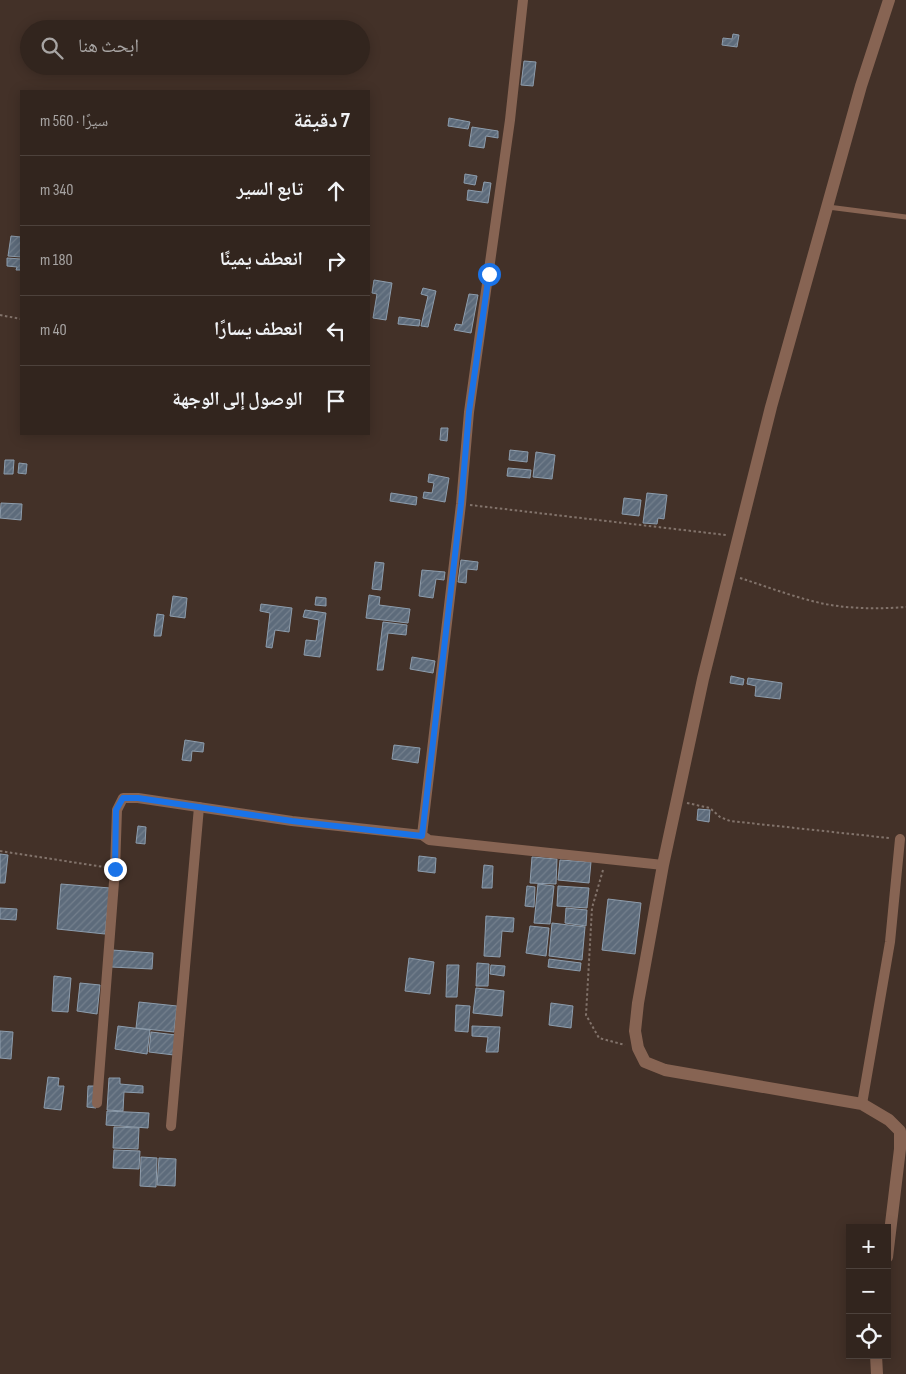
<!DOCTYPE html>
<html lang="ar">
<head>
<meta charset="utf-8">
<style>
  body { margin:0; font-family:"Sofia Sans Condensed","Noto Naskh Arabic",sans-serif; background:#3d312b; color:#f1f3f6; direction:rtl }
  .controls { position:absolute; right:15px; bottom:15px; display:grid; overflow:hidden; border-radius:0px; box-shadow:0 2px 12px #0003 }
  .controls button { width:45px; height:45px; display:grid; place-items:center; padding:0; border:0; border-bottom:1px solid #4d423c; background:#32251e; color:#f1f3f6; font:25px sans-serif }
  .stop { position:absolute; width:15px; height:15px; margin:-11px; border:4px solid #1a73e8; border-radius:50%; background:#fff }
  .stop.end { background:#1a73e8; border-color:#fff; box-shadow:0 1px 5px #0008 }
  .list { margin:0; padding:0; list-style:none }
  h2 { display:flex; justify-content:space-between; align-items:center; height:65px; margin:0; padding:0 20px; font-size:21px }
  h2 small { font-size:16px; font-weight:400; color:#a8a5a4 }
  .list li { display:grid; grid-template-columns:32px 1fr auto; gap:15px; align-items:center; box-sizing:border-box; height:70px; padding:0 20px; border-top:1px solid #4d423c }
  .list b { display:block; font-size:19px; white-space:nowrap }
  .list em { font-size:16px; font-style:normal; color:#a8a5a4 }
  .icon { flex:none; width:28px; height:28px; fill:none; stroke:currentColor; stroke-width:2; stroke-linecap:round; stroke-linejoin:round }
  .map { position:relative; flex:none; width:906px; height:1374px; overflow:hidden; direction:ltr }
  .search { position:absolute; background:#32251e; box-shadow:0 2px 12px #0003; left:20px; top:20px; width:350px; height:55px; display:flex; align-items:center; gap:12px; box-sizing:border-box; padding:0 18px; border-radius:28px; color:#a8a5a4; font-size:19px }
  .panel { position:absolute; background:#32251e; box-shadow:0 2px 12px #0003; left:20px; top:90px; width:350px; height:345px; border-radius:0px; direction:rtl }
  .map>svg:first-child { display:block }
</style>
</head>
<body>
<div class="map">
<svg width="906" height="1374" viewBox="0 0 906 1374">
  <defs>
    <pattern id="building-hatch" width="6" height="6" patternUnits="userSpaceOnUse" patternTransform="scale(1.25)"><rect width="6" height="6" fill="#5d6b7b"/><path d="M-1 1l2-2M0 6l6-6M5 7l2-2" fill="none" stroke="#74808d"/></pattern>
  </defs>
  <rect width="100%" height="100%" fill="#433128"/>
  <g fill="url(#building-hatch)" stroke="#8d9dad">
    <path d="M733,34L739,35L737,47L722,45L723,38L732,39Z"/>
    <path d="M524,61L536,62L533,86L521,85Z"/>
    <path d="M449,118L470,122L468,129L448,126Z"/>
    <path d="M472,127L498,131V138L486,136L484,148L469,146Z"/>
    <path d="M465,174L477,176L475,185L464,183Z"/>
    <path d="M484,182L491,183L488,203L467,200L468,190L482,192Z"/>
    <path d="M11,236L21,237V257L8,256Z"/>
    <path d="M7,258L21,259V270H16L17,267L7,266Z"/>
    <path d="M374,280L392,283L386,320L373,318L377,294L372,293Z"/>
    <path d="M423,288L436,291L428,327L421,326L428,296L421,294Z"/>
    <path d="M469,294L478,295L471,333L454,330L456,324L462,325Z"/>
    <path d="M399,317L420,320L419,326L398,324Z"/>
    <path d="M441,428H448L447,441L440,440Z"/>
    <path d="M510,450L528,452L527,462L509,460Z"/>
    <path d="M536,452L555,455L552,479L533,477Z"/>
    <path d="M5,460H14L13,474H4Z"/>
    <path d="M19,463L27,464L26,474L18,473Z"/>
    <path d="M508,468L531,470L530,478L507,476Z"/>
    <path d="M429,474L449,478L445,502L423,498L424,492L432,493L434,483L428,482Z"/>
    <path d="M391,493L417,497L416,505L390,501Z"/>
    <path d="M647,493L667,495L664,519L658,518L657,524L643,523Z"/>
    <path d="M624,498L641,500L639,516L622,514Z"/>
    <path d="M1,503L22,504L21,520L0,518Z"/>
    <path d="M461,560L478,562L477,570L467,569L466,583L458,582Z"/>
    <path d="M375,562L384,563L381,590L372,589Z"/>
    <path d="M422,570L445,572L444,580L436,579L433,598L419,596Z"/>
    <path d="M369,595L380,597L379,605L410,609L408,623L366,618Z"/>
    <path d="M173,596L187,598L185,618L170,616Z"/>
    <path d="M316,597L326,598V606L315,605Z"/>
    <path d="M261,604L292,608L289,632L275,630L272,648L266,647L270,613L260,611Z"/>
    <path d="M305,610L326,613L320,657L304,655L306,640L316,641L319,620L303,617Z"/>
    <path d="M157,614L164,615L161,636H154Z"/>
    <path d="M383,622L407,625L406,635L388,633L383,670H377Z"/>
    <path d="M412,657L435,661L433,673L410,669Z"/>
    <path d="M731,676L744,679L743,685L730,683Z"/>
    <path d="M748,678L782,683L780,699L755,696L756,686L747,684Z"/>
    <path d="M185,740L204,743L203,752L192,751L191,761L182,760Z"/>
    <path d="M394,745L420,748L418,763L392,759Z"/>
    <path d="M698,809L710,810L709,822L697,820Z"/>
    <path d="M138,826L146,827L145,844L136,843Z"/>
    <path d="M0,854L8,855L5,883H0Z"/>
    <path d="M419,856L436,858L435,873L418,871Z"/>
    <path d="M532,857L557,859L556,884L530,883Z"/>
    <path d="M560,860L591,862L589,883L558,880Z"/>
    <path d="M484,865L493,866L492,888H482Z"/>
    <path d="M61,884L110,888L105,934L57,929Z"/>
    <path d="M538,884L554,886L550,924L534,923Z"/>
    <path d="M527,886L535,887L534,907L525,906Z"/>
    <path d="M558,886L589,888L587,908L557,906Z"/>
    <path d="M608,899L641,903L635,954L602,950Z"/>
    <path d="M0,908L17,909L16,920L0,919Z"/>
    <path d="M566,908L587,910L586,926L565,923Z"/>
    <path d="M486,916L514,918L513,932L502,931L500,957L484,956Z"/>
    <path d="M552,923L585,927L582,960L549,956Z"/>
    <path d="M530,926L549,928L546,956L526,953Z"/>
    <path d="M112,950L153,953L152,969L111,967Z"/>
    <path d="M409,958L434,962L430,994L405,991Z"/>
    <path d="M549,959L581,963L580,971L548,967Z"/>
    <path d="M477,963L489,964L488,986H476Z"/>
    <path d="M447,965H459L457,997H446Z"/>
    <path d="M491,965L505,966L504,976L490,974Z"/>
    <path d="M54,976L71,978L68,1012L52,1011Z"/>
    <path d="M80,983L100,985L97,1014L77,1011Z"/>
    <path d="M476,988L504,991L502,1016L473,1013Z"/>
    <path d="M139,1002L177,1006L174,1032L136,1028Z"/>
    <path d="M551,1003L573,1006L571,1028L549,1025Z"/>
    <path d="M456,1005L470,1006L468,1032L455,1031Z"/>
    <path d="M118,1026L150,1030L147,1054L115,1049Z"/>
    <path d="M472,1026L500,1027L498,1052H486L488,1037L472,1036Z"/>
    <path d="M0,1031L13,1032L11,1059L0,1058Z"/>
    <path d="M151,1032L176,1035L174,1055L149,1052Z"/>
    <path d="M48,1077L59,1078L58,1086H64L61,1110L44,1108Z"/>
    <path d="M109,1078H120V1084L143,1086V1093L124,1092L123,1111L107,1110Z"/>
    <path d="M88,1086H97L96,1108L87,1107Z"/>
    <path d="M107,1111L149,1113L148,1128L106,1125Z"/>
    <path d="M114,1127L139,1128L138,1149L113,1148Z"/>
    <path d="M114,1150L140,1151L139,1169L113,1168Z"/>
    <path d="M141,1157L157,1158L156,1187L140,1186Z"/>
    <path d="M159,1158L176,1159L175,1186L157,1185Z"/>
  </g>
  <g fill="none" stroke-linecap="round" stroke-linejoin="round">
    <g stroke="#82736b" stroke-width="2" stroke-dasharray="2.5 2.5" stroke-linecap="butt">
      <path d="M0,315L21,319"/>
      <path d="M470,505L726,535"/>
      <path d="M740,578C768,587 796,598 825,604C852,609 879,609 906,607"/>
      <path d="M687,803L710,808L720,817L730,821L889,838"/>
      <path d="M0,851L104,867"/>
      <path d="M603,870L592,908L586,1015L599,1038L625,1045"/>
    </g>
    <path stroke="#876453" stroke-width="5" d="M828,207L906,217"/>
    <g stroke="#876453" stroke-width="10">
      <path d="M523,0L510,120L469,412L461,504L422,835L429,840L663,865"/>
      <path d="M97,1103L115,869L117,810L123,798H138L292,821L422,835"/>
      <path d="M862,1104L890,942L900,839"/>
      <path d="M171,1126L199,807"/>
    </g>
    <g stroke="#876453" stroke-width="12">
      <path d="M887,1257L900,1149V1131L889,1120L862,1104L665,1070L645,1062L638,1048L635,1031L638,1003L663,865L703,679L771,407L861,86L889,0"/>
      <path d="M876,1355L877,1374"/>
    </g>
  </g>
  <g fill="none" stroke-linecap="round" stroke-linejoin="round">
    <path stroke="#1a73e8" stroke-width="6" d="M115,869L116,810L123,798H138L292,821L422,836L461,504L469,412L489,274"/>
  </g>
</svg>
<div class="controls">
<button>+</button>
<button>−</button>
<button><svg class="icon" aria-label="locate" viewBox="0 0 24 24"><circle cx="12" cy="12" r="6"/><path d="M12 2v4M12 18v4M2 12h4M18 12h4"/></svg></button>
</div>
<div class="stop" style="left:489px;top:274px"></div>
<div class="stop end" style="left:115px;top:869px"></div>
<div class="search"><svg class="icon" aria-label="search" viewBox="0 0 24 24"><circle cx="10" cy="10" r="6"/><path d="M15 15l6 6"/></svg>ابحث هنا</div>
<section class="panel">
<h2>7 دقيقة<small>سيرًا · 560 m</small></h2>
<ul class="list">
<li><svg class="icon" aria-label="ahead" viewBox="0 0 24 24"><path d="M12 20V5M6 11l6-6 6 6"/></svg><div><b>تابع السير</b></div><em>340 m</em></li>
<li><svg class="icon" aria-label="right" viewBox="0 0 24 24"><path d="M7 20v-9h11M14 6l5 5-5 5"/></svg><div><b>انعطف يمينًا</b></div><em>180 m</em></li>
<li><svg class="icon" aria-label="left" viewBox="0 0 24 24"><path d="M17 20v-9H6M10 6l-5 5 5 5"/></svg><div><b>انعطف يسارًا</b></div><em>40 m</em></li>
<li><svg class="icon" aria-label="arrive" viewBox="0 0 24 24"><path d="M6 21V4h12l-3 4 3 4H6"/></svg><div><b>الوصول إلى الوجهة</b></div></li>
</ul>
</section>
</div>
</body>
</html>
